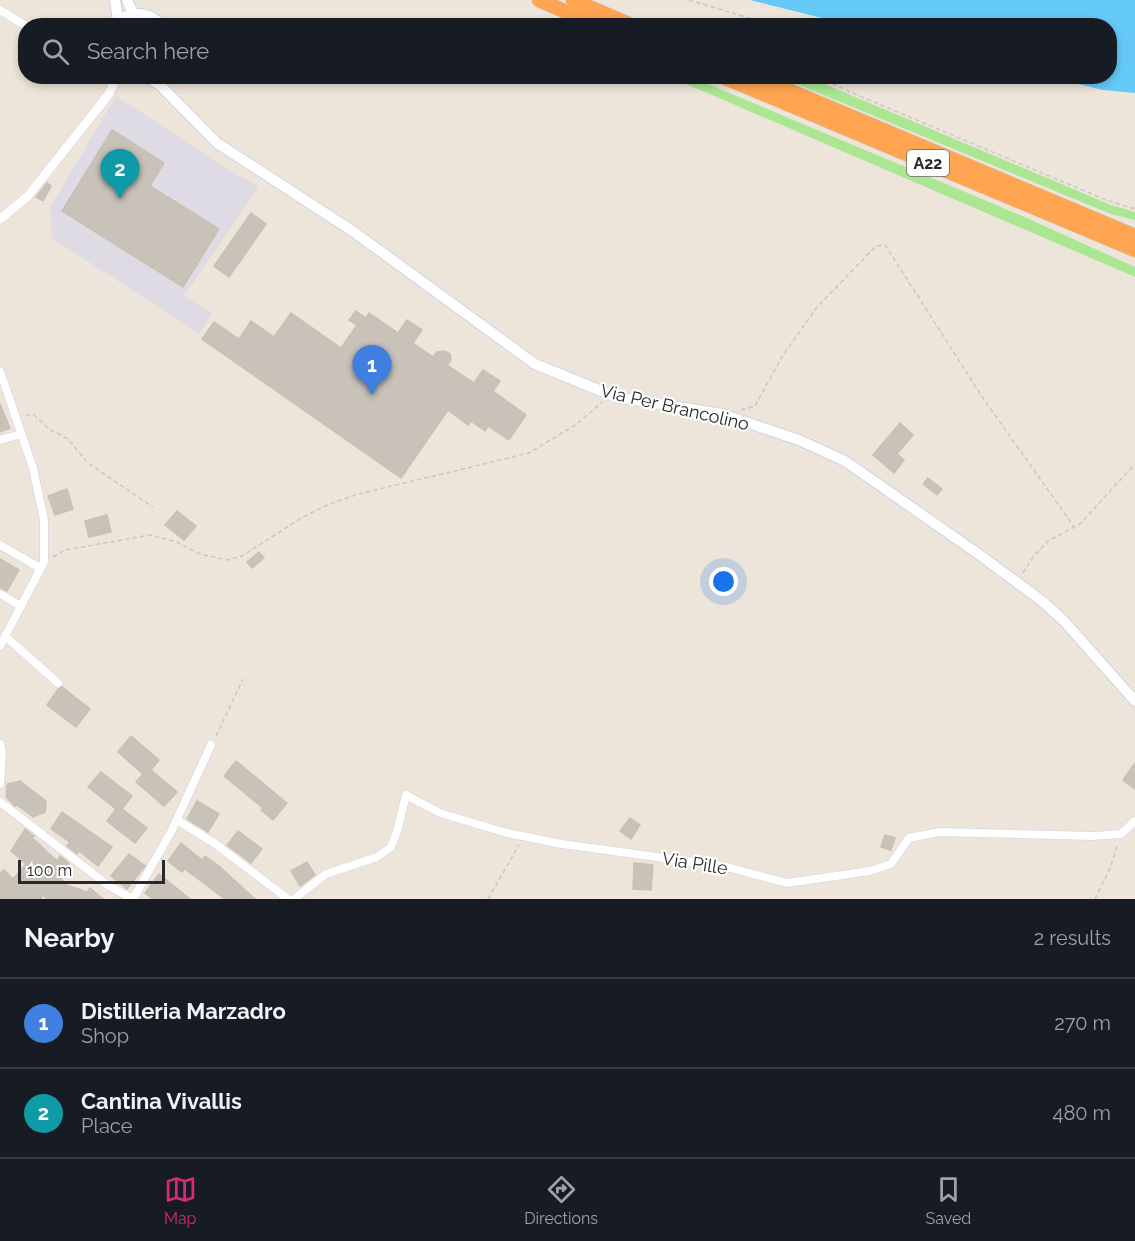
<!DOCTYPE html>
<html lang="en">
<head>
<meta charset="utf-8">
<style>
  body { margin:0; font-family:Raleway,sans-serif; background:#242831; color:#f1f3f6 }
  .scale { position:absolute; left:18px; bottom:15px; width:147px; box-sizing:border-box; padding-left:6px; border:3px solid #292929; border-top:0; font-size:16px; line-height:21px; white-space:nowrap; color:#292929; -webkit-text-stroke:4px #fff; paint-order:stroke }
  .you { position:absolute; left:724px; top:582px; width:21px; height:21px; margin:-15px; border:4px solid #fff; border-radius:50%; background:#1a73e8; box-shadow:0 0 0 9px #1a73e833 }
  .badge { display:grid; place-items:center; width:39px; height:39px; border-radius:50%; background:#db2777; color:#fff; font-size:20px; font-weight:700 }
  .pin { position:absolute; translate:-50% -50px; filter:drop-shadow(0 2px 3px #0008) }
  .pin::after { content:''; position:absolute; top:32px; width:21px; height:18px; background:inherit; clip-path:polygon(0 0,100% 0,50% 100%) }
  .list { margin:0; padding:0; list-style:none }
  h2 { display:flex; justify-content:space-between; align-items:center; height:78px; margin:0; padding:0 24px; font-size:26px }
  h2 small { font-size:20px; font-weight:400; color:#9ea1a6 }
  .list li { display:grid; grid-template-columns:39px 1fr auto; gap:18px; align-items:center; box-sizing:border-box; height:90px; padding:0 24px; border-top:2px solid #363941 }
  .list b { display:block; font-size:22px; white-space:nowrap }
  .list p { margin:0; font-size:20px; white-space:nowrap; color:#9ea1a6 }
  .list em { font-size:20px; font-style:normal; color:#9ea1a6 }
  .icon { flex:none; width:33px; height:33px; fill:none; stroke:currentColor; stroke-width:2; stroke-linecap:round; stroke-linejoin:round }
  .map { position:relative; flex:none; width:1135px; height:899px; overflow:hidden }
  .search { position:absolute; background:#171b24; box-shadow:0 3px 9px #0003; left:18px; right:18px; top:18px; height:66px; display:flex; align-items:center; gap:15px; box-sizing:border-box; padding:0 21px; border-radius:24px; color:#9ea1a6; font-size:22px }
  .sheet { height:258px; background:#171b24 }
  nav { display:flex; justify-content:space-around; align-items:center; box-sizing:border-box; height:84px; border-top:2px solid #363941; background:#171b24; font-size:16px; color:#9ea1a6 }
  nav a { display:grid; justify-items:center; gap:3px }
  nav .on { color:#db2777 }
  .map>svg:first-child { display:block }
</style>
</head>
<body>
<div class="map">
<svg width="1135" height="899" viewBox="0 0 1135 899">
  <rect width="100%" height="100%" fill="#ede5da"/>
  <path fill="#dedbe4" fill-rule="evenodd" d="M116,96L239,176L259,186L184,296L213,313L199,334L52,238L50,207ZM112,130L164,162L150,186L183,287L62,211Z"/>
  <g fill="#abe792">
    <path d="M670,77H691L1020,215L1135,267V277Z"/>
    <path d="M780,77H808L1111,205L1135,212V220L1111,214L1050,189Z"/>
  </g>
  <path fill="#65c9f6" d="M750,0H1135V93L1103,90L1050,77L1110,76V26L850,25Z"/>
  <g fill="#c8c2b9" stroke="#c8c1b3" stroke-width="1.5">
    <path d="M112,130L164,163L150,186L219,229L183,287L62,211Z"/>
    <path d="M47,183L51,186L43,201L36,197Z"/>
    <path d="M251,213L266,224L229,277L214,266Z"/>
    <path d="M356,311L366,318L369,313L398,333L407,320L422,330L413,343L433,357L437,352L445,351L450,354L451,360L447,365L474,383L483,370L500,381L493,391L526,415L509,440L488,426L485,431L471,421L468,425L448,410L401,478L202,339L214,322L239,339L251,321L274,337L291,313L341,348L357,325L349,320Z"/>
    <path d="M0,404L10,428L0,432Z"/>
    <path d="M900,423L913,435L897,454L904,460L894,473L873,455Z"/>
    <path d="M928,478L942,489L937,495L923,484Z"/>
    <path d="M67,489L73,509L55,515L48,496Z"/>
    <path d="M177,511L196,526L184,540L165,525Z"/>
    <path d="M107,515L111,532L89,537L85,521Z"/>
    <path d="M259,552L264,558L252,568L247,562Z"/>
    <path d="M0,559L19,570L7,591L0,588Z"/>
    <path d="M62,687L90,709L76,727L47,705L58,689Z"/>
    <path d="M131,736L159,760L151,770L177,792L164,806L136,782L143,774L118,752Z"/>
    <path d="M236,761L287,803L273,820L261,810L263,808L224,776Z"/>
    <path d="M1135,763V789L1123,780Z"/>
    <path d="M101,772L132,796L122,809L147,828L135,843L107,821L116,809L88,787Z"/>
    <path d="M20,781L46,801L45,812L33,817L17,805L15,806L6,797L7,784Z"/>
    <path d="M197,801L219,814L208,832L187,819Z"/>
    <path d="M62,812L112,847L98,866L79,851L77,854L67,846L70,842L51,829Z"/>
    <path d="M630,818L640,825L631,839L620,831Z"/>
    <path d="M25,829L34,836L32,838L39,844L38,847L40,845L57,861L60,856L69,863L58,876L67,885L87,892L90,888L103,899H48L42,895L41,899H1L0,873L4,870L13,879L26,864L11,851Z"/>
    <path d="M238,831L262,849L251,863L227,845Z"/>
    <path d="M885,835L895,838L891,850L881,847Z"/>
    <path d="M181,843L202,860L205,856L219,866L255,899H225L185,869L182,872L168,861Z"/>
    <path d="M129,854L145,866L127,889L111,876Z"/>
    <path d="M307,862L315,875L300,886L291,871Z"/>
    <path d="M634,863L653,865L651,890L633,889Z"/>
    <path d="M159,874L174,886L190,899H153L145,893Z"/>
  </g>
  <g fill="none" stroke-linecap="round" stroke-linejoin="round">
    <defs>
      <g id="minor">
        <path d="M0,10L26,26"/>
        <path d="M0,371L33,468L44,520V562L0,646"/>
        <path d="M0,440L21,434"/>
        <path d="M0,545L40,568"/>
        <path d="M0,594L21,606"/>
        <path d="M5,636L58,683"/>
        <path d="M0,744L2,753L0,784"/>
        <path d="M0,802L109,886L133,899"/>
        <path d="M177,820L214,843L288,899"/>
        <path d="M133,899L172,830L211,745"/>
        <path d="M294,899L326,874L377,857L391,847L397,831L406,795L440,813L507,833L562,844L723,866L787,883L870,871L891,864L909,838L940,832L1092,836L1121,834L1135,821"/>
      </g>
      <path id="tertiary" d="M0,219L28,196L109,94L117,76"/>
      <g id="secondary">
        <path d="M115,0L118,21"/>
        <path d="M127,0L133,13"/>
        <path d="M114,26C127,10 149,10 162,26"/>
        <path d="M145,76L160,85L217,143L354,232L535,364L616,397L722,414L799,440L845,461L977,553L1042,601L1064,621L1135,701"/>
      </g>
      <g id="motorway">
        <path d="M539,0L599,26"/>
        <path d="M573,0L633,26"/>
        <path d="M721,76L1135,250"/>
        <path d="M755,76L1135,236"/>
      </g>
    </defs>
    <use href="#minor" stroke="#cfd2e3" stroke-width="9"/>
    <use href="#tertiary" stroke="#cfd2e3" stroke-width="10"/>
    <use href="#secondary" stroke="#cfd2e3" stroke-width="12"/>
    <use href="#motorway" stroke="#c7c7c7" stroke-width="15"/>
    <g stroke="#c7c7c7" stroke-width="1.5" stroke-dasharray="4.5 3" stroke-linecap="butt">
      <path d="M689,0L775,26"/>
      <path d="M831,76L833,84L855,94L1106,200L1135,209"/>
      <path d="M741,410L755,406L783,355L817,307L876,246L885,245L983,398L1074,527"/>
      <path d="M26,415H34L49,429L68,439L88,463L153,507"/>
      <path d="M53,557L65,550L150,535L177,542L200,554L227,560L242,556L303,517L327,505L355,495L529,453L577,424L602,402"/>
      <path d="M1023,573L1033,557L1048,541L1080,524L1135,464"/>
      <path d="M216,736L243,679"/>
      <path d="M488,899L519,845"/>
      <path d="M1095,899L1110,868L1118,844"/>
    </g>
    <use href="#minor" stroke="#fff" stroke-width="8"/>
    <use href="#tertiary" stroke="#fff" stroke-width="9"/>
    <use href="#secondary" stroke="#fff" stroke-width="10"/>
    <use href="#motorway" stroke="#ffa552" stroke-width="14"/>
  </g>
  <g text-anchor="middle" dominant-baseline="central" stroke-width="4.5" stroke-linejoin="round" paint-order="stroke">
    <rect fill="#fff" stroke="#696969" stroke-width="1.5" x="907" y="150" width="42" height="26" rx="4.5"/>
    <g font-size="16" font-weight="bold" fill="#292929">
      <text x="928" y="163">A22</text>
    </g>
    <g font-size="18" fill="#292929" stroke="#fff">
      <text transform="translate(675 407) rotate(13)">Via Per Brancolino</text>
      <text transform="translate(695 863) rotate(9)">Via Pille</text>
    </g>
  </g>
</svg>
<div class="scale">100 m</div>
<div class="you"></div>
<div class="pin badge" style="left:372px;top:395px;background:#3f7fe0">1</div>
<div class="pin badge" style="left:120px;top:199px;background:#0f9aa8">2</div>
<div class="search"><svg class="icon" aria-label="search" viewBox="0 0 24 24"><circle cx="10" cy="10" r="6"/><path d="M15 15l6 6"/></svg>Search here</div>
</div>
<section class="sheet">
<h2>Nearby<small>2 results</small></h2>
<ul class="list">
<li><span class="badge" style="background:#3f7fe0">1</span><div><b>Distilleria Marzadro</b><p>Shop</p></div><em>270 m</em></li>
<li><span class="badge" style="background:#0f9aa8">2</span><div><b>Cantina Vivallis</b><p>Place</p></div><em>480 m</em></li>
</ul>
</section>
<nav>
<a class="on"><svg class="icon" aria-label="map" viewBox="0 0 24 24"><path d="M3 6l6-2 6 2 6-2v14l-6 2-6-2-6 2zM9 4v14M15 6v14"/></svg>Map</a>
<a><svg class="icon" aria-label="directions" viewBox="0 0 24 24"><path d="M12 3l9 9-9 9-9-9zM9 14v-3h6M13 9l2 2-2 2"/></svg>Directions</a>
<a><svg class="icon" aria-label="saved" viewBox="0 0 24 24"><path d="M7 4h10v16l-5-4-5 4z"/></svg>Saved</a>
</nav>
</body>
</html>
